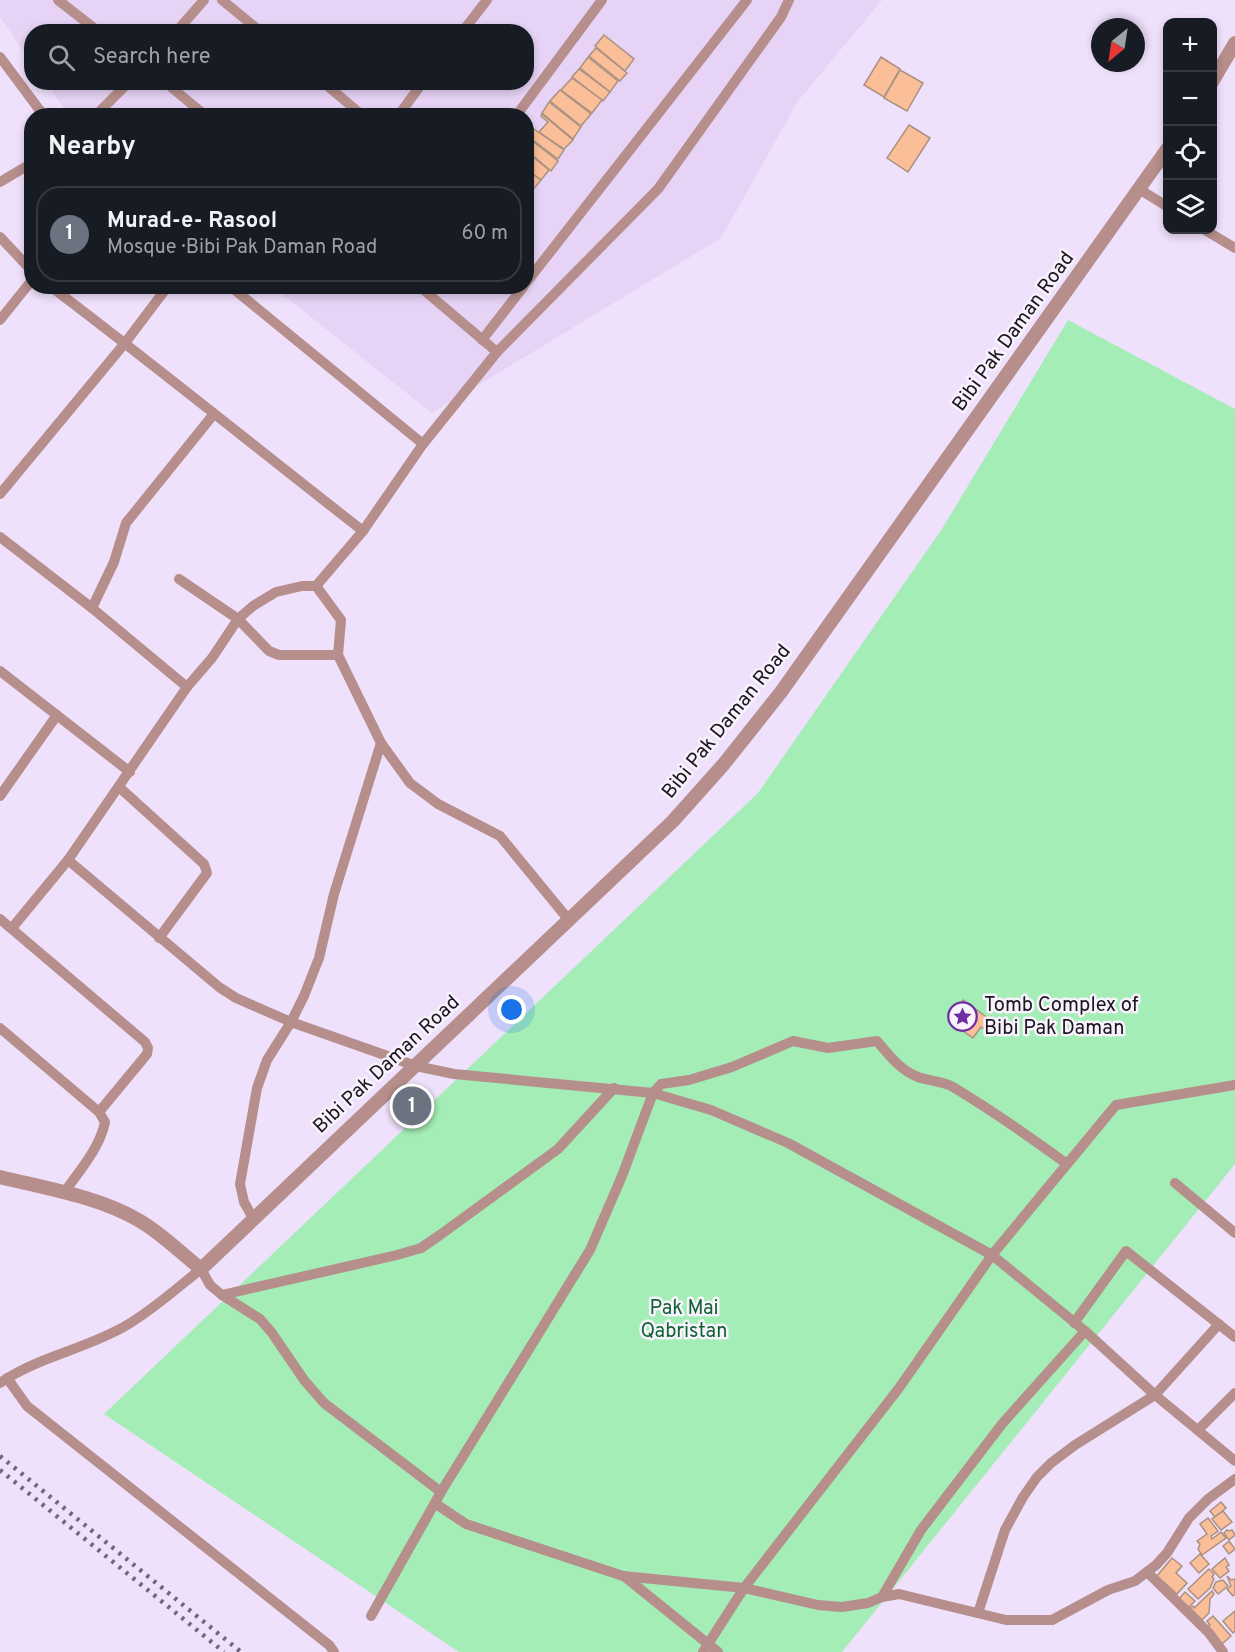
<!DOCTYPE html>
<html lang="en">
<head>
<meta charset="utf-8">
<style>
  body { margin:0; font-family:Overpass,sans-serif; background:#20242c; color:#f1f3f6 }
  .controls { position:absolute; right:18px; top:18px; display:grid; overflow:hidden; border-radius:12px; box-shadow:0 3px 9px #0003 }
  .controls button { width:54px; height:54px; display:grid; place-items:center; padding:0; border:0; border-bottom:2px solid #363941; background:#171b24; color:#f1f3f6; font:30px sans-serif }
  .compass { position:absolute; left:1091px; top:18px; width:54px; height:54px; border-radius:50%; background:#171b24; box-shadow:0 3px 9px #0003; rotate:210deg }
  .you { position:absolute; left:512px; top:1010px; width:21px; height:21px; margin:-15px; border:4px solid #fff; border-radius:50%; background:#1a73e8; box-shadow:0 0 0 9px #1a73e833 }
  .badge { display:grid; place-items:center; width:39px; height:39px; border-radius:50%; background:#b45309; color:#fff; font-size:20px; font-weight:700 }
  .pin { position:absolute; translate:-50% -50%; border:3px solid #fff; box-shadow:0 2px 6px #0006 }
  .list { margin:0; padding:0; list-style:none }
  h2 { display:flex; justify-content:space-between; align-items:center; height:78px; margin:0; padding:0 24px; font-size:26px }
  h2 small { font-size:20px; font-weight:400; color:#9ea1a6 }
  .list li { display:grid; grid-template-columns:39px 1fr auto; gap:18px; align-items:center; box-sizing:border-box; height:96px; margin:0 12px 12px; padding:0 12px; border:2px solid #363941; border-radius:24px }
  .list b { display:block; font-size:22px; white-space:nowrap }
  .list p { margin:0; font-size:20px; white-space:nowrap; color:#9ea1a6 }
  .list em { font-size:20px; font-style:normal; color:#9ea1a6 }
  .icon { flex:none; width:33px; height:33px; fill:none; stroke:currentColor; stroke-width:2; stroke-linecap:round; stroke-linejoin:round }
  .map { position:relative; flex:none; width:1235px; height:1652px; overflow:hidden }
  .search { position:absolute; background:#171b24; box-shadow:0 3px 9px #0003; left:24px; top:24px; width:510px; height:66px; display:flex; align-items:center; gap:15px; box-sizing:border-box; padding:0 21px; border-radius:24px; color:#9ea1a6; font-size:22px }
  .panel { position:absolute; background:#171b24; box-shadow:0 3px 9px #0003; left:24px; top:108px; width:510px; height:186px; border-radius:24px }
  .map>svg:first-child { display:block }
</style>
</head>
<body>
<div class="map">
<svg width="1235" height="1652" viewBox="0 0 1235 1652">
  <rect width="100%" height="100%" fill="#efe0fb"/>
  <path fill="#e6d3f5" d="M0,0H882L798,101L721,238L432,413L273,287L526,286V116L69,115L46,83L526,82V32H32L31,62L0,17Z"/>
  <path fill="#a4edb6" d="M1068,320L1235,409V1164L842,1652H459L104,1414L758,793L942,529Z"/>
  <g fill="#fabf98" stroke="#aa9180" stroke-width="1.5">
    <path d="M604,35L634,59L625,71L595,46Z"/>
    <path d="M596,48L627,73L620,81L589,56Z"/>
    <path d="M588,57L618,81L610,92L580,68Z"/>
    <path d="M881,57L900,69L884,97L864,85Z"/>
    <path d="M579,69L610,92L603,101L572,77Z"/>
    <path d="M900,70L923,83L907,111L884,98Z"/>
    <path d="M572,78L602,100L592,113L561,90Z"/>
    <path d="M560,90L591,114L581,126L550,101Z"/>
    <path d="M549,102L581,127L573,139L542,113Z"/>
    <path d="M542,114L573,140L564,149L539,132L548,122L541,116Z"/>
    <path d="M909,125L930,138L908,172L887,158Z"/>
    <path d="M531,127L564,150L558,159L526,135Z"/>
    <path d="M526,136L558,161L551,171L526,150Z"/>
    <path d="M526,151L549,170L541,180L526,169Z"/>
    <path d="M526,170L541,180L526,198Z"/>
    <path d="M963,1000L992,1021L986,1030L981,1027L973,1038L949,1021Z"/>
    <path d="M1221,1502L1226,1508L1215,1517L1210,1511Z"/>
    <path d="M1223,1511L1232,1522L1221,1530L1212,1519Z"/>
    <path d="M1208,1518L1218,1531L1211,1536L1212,1539L1221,1532L1226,1538L1202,1555L1198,1549L1200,1544L1197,1541L1207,1534L1200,1524Z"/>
    <path d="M1227,1530L1229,1531L1232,1530L1235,1535L1229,1540L1224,1533Z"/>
    <path d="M1229,1541L1235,1549L1229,1554L1223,1546Z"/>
    <path d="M1200,1554L1209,1564L1199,1573L1190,1563Z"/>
    <path d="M1172,1558L1182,1566L1176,1573L1187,1583L1177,1594L1157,1576Z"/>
    <path d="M1225,1558L1229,1565L1226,1567L1229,1571L1220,1578L1212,1569Z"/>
    <path d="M1209,1569L1214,1574L1212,1577L1214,1579L1210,1588L1198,1599L1188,1589Z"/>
    <path d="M1227,1576L1231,1580L1235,1579V1594L1233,1596L1227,1589L1231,1586Z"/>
    <path d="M1223,1580L1228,1586L1218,1594L1213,1588L1216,1582Z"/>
    <path d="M1212,1591L1214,1594L1210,1599L1209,1613L1202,1620L1190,1608L1193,1606L1194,1608Z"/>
    <path d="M1185,1592L1195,1601L1188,1608L1179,1599Z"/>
    <path d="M1235,1611V1631L1233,1633L1223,1621Z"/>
    <path d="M1213,1616L1231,1636L1222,1644L1207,1627L1210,1625L1207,1621Z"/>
  </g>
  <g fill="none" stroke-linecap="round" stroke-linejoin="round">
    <g stroke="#b68e8b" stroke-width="10">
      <path d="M58,0L99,32"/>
      <path d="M222,0L261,32"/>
      <path d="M176,32L204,0"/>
      <path d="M462,32L487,0"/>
      <path d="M0,57L44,116"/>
      <path d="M165,82L206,116"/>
      <path d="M323,82L363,116"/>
      <path d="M95,116L129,82"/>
      <path d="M398,116L423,82"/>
      <path d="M516,116L602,0"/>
      <path d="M0,182L32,163"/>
      <path d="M1139,189L1168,207"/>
      <path d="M1205,230L1235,248"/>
      <path d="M0,237L32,271"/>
      <path d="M526,283L747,0"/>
      <path d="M50,286C156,366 259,450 363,531"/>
      <path d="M230,286L423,444"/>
      <path d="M419,286L497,352"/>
      <path d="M0,320L32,280"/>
      <path d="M482,340L524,286"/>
      <path d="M0,494L125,343L168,286"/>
      <path d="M0,537L92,608L187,687"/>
      <path d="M179,579L238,619L269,651L279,655H338"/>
      <path d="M316,586L341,620L338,655L381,743L410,783L438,804L500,836L568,919"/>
      <path d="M92,608L114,562L126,523L213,415"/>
      <path d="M0,671L130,772"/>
      <path d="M119,787L204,864L207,873L159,938"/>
      <path d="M0,796L57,715"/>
      <path d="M68,860L219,987L236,998L291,1022L416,1066L454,1074L653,1093L711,1110L788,1143L992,1255L1085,1331L1155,1395L1235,1461"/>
      <path d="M0,919L145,1042L148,1048L147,1054L99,1112"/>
      <path d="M12,928L68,860L187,687L212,658L238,619L253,606L276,592L302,586H316L363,531L423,444L497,352L658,189L781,17L789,0"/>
      <path d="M0,1028L99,1112L105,1122C100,1148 79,1171 64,1193"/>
      <path d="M1175,1183L1235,1233"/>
      <path d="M253,1218L244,1202L240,1184L257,1088L267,1060L291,1022L304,996L319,958L334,894L381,743"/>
      <path d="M222,1295L397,1255L421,1248L440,1235L558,1149L614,1088"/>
      <path d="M1074,1323L1126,1251L1235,1337"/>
      <path d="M7,1378L27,1406L329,1645L334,1652"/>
      <path d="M0,1383C39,1356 87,1349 127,1325C154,1309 177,1288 201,1269L210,1285L222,1295L260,1319L272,1333L304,1380L324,1403L441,1492"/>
      <path d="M1198,1430L1235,1393"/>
      <path d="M436,1504L466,1524L623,1576L744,1588L818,1605L842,1607L868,1603L882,1597L899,1594L1006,1620H1052L1108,1590L1135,1581L1156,1565L1167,1553L1189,1518L1208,1499L1235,1479"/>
      <path d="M1147,1572L1209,1633L1223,1652"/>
      <path d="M624,1576L718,1652"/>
      <path d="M882,1597L921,1530L1002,1424L1085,1331"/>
      <path d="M978,1613L1005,1530L1023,1497L1037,1477L1051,1463L1075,1445L1155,1395L1219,1324"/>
      <path d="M371,1616L441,1492L590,1250L622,1176L653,1093L661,1084L689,1080L732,1067L793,1041L828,1048L877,1041C889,1055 900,1070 918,1077C929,1081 943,1081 953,1087C993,1111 1030,1137 1067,1164"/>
      <path d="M703,1652L744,1588L899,1388L992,1255L1116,1105L1235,1085"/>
    </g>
    <g stroke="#b68e8b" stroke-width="14">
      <path d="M1212,82L1235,43"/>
      <path d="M0,1177C45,1188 100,1197 140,1221C162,1234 181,1253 201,1269L673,821L723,765L781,692L1168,148"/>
    </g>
    <g stroke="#706777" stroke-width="4.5" stroke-dasharray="3 6" stroke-linecap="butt">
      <path d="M0,1456L241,1652"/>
      <path d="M0,1470L224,1652"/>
    </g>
  </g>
  <defs>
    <symbol id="sight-ring" viewBox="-11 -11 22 22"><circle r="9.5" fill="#f8f2fc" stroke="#702ea3" stroke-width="1.5"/><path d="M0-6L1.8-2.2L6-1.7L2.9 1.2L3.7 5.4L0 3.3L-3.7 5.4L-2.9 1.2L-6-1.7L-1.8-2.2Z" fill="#702ea3"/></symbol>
  </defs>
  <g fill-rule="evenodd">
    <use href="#sight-ring" x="946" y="1000" width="33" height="33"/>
  </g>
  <g text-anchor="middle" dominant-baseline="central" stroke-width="5" stroke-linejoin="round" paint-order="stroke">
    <g font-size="20" fill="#1a151e" stroke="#f8f2fc">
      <text transform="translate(1014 332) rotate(-54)">Bibi Pak Daman Road</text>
      <text transform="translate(727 722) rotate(-51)">Bibi Pak Daman Road</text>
      <text transform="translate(387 1065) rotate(-43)">Bibi Pak Daman Road</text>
    </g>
    <g font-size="20" fill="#1a151e" stroke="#f8f2fc" text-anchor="start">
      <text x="984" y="1006">Tomb Complex of<tspan x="984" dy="23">Bibi Pak Daman</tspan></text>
    </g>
    <g font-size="20" fill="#0f6332" stroke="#f8f2fc">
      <text x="684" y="1309">Pak Mai<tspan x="684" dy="23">Qabristan</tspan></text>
    </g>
  </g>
</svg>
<div class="controls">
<button>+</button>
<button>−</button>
<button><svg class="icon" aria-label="locate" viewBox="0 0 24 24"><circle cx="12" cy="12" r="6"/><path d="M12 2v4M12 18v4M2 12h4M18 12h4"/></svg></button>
<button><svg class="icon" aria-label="layers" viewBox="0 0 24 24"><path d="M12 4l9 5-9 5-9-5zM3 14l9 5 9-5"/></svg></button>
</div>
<svg class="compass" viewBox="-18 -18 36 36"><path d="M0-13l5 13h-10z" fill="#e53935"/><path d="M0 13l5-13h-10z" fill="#9ea1a6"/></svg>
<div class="you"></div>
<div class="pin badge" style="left:412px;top:1106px;background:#6b7280">1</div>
<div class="search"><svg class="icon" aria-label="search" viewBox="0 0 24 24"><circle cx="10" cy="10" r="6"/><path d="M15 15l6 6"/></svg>Search here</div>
<section class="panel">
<h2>Nearby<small></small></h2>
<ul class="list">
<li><span class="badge" style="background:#6b7280">1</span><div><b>Murad-e- Rasool</b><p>Mosque · Bibi Pak Daman Road</p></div><em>60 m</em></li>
</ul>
</section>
</div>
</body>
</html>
